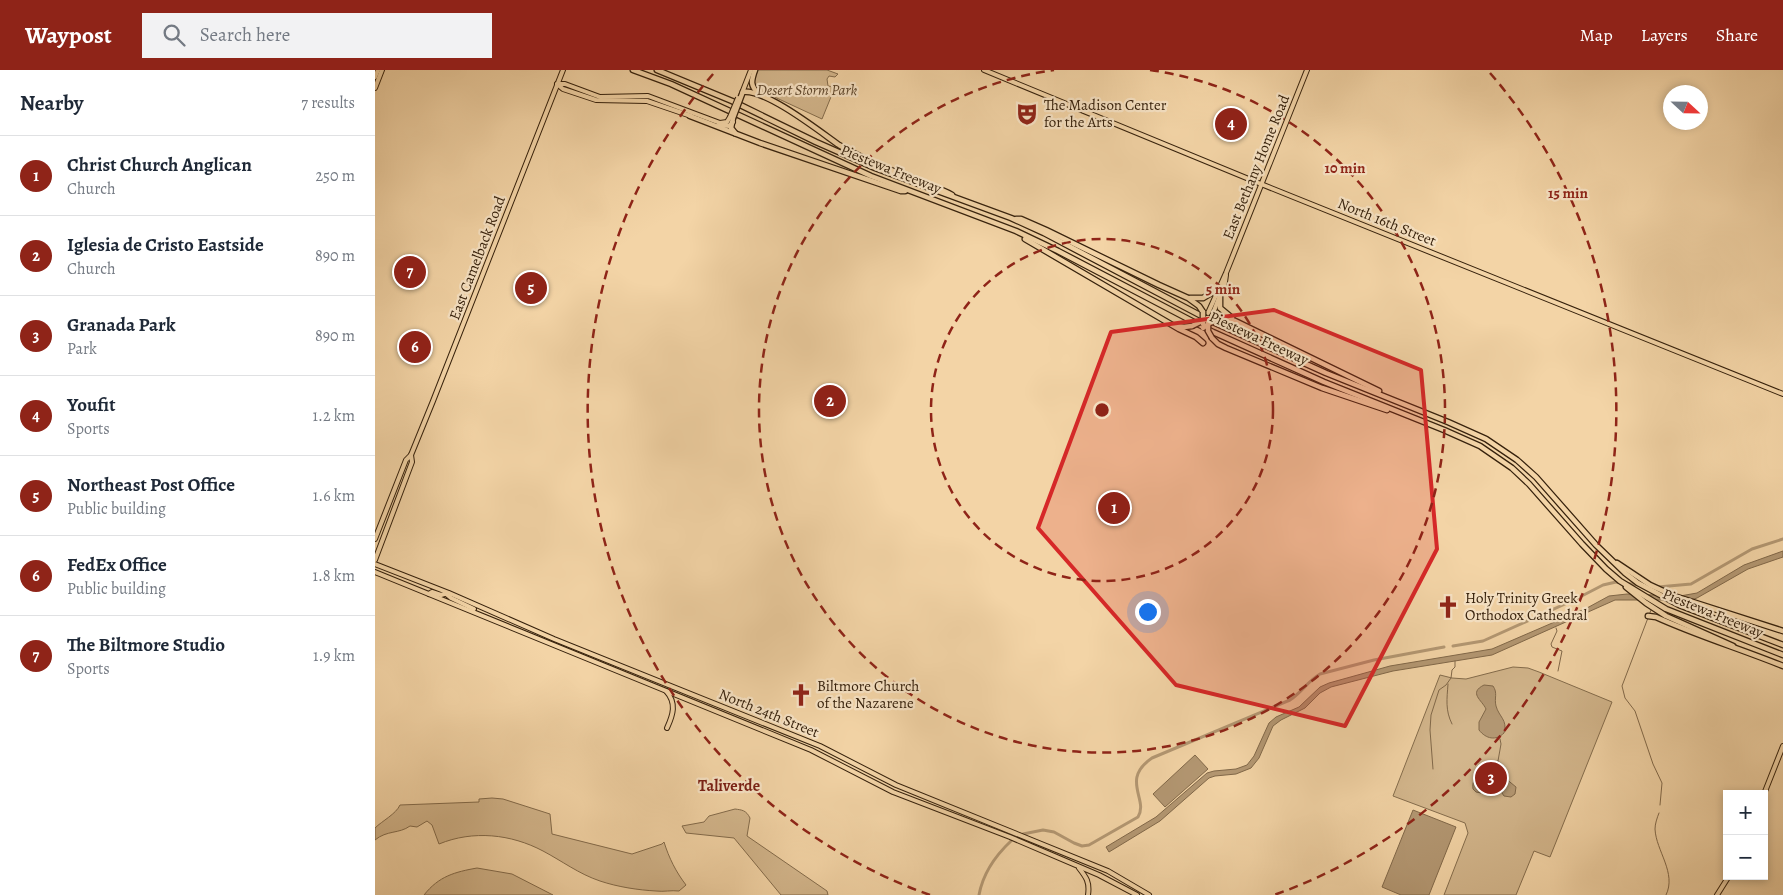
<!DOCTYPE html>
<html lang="en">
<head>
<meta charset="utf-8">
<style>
  body { margin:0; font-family:Alegreya,serif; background:#f2f2f3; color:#1f2937 }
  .controls { position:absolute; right:15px; bottom:15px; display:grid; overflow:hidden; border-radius:0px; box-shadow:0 2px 8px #0003 }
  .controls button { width:45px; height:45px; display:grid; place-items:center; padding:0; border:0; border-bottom:1px solid #e0e1e3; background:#fff; color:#1f2937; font:25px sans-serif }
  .compass { position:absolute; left:1288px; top:15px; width:45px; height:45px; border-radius:50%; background:#fff; box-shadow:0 2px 8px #0003; rotate:112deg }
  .you { position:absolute; left:772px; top:541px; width:18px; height:18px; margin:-12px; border:4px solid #fff; border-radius:50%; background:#1a73e8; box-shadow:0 0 0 8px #1a73e833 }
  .badge { display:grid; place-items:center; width:32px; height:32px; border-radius:50%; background:#8f2418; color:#fff; font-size:16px; font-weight:700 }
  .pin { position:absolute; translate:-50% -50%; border:2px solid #fff; box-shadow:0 1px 5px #0006 }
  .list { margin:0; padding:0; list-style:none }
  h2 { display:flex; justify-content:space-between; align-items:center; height:65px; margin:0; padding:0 20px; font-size:21px }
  h2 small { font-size:16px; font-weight:400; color:#747a83 }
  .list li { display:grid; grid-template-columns:32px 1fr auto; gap:15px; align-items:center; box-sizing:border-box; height:80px; padding:0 20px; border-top:1px solid #e0e1e3 }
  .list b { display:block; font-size:19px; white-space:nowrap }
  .list p { margin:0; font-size:16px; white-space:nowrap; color:#747a83 }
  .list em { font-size:16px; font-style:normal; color:#747a83 }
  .icon { flex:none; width:28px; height:28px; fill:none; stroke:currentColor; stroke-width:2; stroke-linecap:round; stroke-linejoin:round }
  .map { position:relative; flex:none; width:1408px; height:825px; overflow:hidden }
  header { display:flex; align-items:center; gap:30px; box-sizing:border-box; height:70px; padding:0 25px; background:#8f2418; color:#fff }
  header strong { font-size:24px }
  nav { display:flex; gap:28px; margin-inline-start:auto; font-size:18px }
  .search { width:350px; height:45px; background:#f2f2f3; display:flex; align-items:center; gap:12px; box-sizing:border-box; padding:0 18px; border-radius:0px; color:#747a83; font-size:19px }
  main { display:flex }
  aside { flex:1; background:#fff }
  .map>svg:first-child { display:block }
</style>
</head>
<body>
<header>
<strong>Waypost</strong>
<div class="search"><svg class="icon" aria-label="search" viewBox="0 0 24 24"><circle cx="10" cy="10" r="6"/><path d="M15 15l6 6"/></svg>Search here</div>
<nav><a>Map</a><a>Layers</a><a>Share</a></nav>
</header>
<main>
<aside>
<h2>Nearby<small>7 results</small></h2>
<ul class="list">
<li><span class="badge">1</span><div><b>Christ Church Anglican</b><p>Church</p></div><em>250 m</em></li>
<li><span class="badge">2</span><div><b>Iglesia de Cristo Eastside</b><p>Church</p></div><em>890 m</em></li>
<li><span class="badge">3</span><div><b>Granada Park</b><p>Park</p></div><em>890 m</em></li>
<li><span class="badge">4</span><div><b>Youfit</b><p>Sports</p></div><em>1.2 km</em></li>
<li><span class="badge">5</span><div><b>Northeast Post Office</b><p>Public building</p></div><em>1.6 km</em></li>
<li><span class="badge">6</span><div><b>FedEx Office</b><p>Public building</p></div><em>1.8 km</em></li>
<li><span class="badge">7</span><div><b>The Biltmore Studio</b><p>Sports</p></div><em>1.9 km</em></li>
</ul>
</aside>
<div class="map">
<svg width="1408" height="825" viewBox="0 0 1408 825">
  <rect width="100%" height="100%" fill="#f3d4a6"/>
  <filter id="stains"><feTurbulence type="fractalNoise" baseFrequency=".004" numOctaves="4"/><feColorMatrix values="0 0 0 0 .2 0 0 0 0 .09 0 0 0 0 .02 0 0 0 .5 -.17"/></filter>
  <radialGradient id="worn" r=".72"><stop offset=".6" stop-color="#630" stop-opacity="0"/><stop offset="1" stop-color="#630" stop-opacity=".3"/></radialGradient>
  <g fill="#d3b68c" stroke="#846c4c">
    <path d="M381,0H452L463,4L460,7L454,6L452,9L453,16L460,17L447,49L380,18L378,14Z"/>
    <path d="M1138,597L1153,598L1164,602L1237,632L1175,787L1159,781L1141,825H1069L1093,763L1090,753L1018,726L1065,605L1077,608L1091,609Z"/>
    <path d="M117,728L128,729L175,744L177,764L257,784L287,774L289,772C294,788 301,802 311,815L304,821C296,820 289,822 281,821C263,820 243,817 225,811C204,804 187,791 168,781C136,764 98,760 64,774L57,755L52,751L42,757L35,756C24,764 12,760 0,770V758C7,751 21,744 25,735L104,732V729Z"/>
    <path d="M360,739C367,740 371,740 375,748L372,766L452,821L453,825H406L359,768L311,763L307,756L329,752L334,746Z"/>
    <path d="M102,798L137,804L178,825H49C64,806 80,802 102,798Z"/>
  </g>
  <g fill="#b39772" stroke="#816849">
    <path d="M1408,481V487L1373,499L1322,528L1316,530H1240L1117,585L1018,601L956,617L945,623L930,638L906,650L898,656L884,688L876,698L861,704L840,706L834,708L785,751L734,782L731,777L781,747L832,703L839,701L861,699L872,695L879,686L894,653L901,647L924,637L945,617L954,613L1015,596L1117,579L1212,538L1234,526L1252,524L1305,526L1322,523L1369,495Z"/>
    <path d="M1109,615L1118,616C1123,623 1119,628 1121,636C1124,647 1133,650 1129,663C1121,671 1111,669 1104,660V652L1111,639C1107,630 1093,623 1109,615Z"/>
    <path d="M820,685L833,699L790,737L778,724Z"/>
    <path d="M1123,691L1129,696L1130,708L1141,717L1140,724L1136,727L1129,726L1123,717L1118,714L1112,716L1106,723L1101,722L1098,719C1096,706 1110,694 1123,691Z"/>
    <path d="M1038,740L1081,757L1054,825H1026L1007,817Z"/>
  </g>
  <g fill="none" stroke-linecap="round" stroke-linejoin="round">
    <g stroke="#816849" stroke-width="1">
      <path d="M1276,540L1247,616L1250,628L1260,641L1278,694L1287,713L1285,735"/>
      <path d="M1181,558L1182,561L1176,574L1177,577L1187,581L1183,601"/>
      <path d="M1073,614C1072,629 1070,640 1077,654"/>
      <path d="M1123,691L1126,674L1125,669"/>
      <path d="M1058,699L1055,660L1056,645L1064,620L1071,615L1076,608L1077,600L1080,597V591"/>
      <path d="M1284,743C1282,748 1280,754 1280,759C1281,781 1302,803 1291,825"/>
    </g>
    <g stroke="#b39772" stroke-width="3">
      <path d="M1283,517L1316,514L1377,479L1408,469"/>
      <path d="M1078,576L1108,571L1201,529L1228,515L1241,512L1264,515"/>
      <path d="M648,764L668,760L679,762L699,773L707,776L714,775L763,747C774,729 745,710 777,688L915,630C927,622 933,611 945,604L999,590L1069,577"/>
      <path d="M604,825C608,803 620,786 636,771"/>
    </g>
    <defs>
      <g id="major">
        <path d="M609,0L886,114L1408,324"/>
        <path d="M0,7L3,0"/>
        <path d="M182,14L188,19L221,30L272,31L316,46"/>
        <path d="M182,14H190L225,27L273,26L345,53L352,52L355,47"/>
        <path d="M0,18L7,0"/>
        <path d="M367,23L376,0"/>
        <path d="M344,55L354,56L358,52"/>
        <path d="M833,243L851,203L932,0"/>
        <path d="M837,246L850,212L851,205"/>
        <path d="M0,469L31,390L36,385L58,331L188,0"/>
        <path d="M0,490L37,392L36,385"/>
        <path d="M0,494L74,523L179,569L445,676L521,715L733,801L774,825"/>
        <path d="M0,502L436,680L518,722L635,767L724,805L762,825"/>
        <path d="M70,523L76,528L99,539"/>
        <path d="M54,524L57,522L66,525L73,523"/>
        <path d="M291,621C302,633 298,645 292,658"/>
        <path d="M1389,724L1408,676"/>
        <path d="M704,798C711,807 715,812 713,825"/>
        <path d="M1342,825L1354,806"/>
      </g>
      <g id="highway">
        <path d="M258,0L296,14L496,106L641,161L683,181L838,262L949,312L1069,360L1105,376L1137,398L1154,414L1207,474L1231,499L1245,511L1291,539L1408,585"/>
        <path d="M282,0L357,31L441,72L500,98L636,148L669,163L838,252L951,303L1073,352L1111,369L1142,390L1161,407L1221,475L1250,503L1263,513L1304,535L1408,575"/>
        <path d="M380,0C376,11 375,16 384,24"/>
        <path d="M368,22C391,19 444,61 464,75C489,90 518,101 545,112C555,116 567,119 577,125"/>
        <path d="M315,46L385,73L526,121H530"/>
        <path d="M358,48L356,58L360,63"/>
        <path d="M641,149H646L671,160L784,215L813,228L824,236L828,242"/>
        <path d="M650,169L804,259L821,267L828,273"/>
        <path d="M845,225V238L857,248"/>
        <path d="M815,228H828L843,219"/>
        <path d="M842,248H849L860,251L1004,321"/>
        <path d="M802,256L809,257L817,256"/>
        <path d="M837,268L843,274L851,278L947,318L1012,340"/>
        <path d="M1242,493L1275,515L1299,526L1408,561"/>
        <path d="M1251,517L1271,533L1291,546L1358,576"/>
        <path d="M1273,546L1281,547C1323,566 1366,579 1408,596"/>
      </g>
    </defs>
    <use href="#major" stroke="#36210c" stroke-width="6"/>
    <use href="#highway" stroke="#36210c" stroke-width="7"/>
    <use href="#major" stroke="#f3d4a6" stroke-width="4"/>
    <use href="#highway" stroke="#f3d4a6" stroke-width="4.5"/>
    <defs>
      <path id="major-bridge" d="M355,47L363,28"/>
      <g id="highway-bridge">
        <path d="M358,48L367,24"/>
        <path d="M828,242V254"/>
        <path d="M833,248V261L837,268"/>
        <path d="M817,256L833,248"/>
        <path d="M828,258L842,248"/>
      </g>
    </defs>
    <use href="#major-bridge" stroke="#36210c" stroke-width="6" stroke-linecap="butt"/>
    <use href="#highway-bridge" stroke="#36210c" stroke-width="7" stroke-linecap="butt"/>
    <use href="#major-bridge" stroke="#f3d4a6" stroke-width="4"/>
    <use href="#highway-bridge" stroke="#f3d4a6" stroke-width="4.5"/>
  </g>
  <path fill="#d62828" fill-opacity="0.2" stroke="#d62828" stroke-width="4" stroke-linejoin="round" d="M899,240L1046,300L1062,479L970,656L801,615L663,458L736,262Z"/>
  <g fill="none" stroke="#8f2418" stroke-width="2.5" stroke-dasharray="9 6">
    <circle cx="727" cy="340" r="171"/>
    <path d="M775 0A343 343 0 1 1 679 0"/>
    <path d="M555 825A514 514 0 0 1 339 3M1115 3A514 514 0 0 1 899 825"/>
  </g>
  <defs>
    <symbol id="theatre-bare" viewBox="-9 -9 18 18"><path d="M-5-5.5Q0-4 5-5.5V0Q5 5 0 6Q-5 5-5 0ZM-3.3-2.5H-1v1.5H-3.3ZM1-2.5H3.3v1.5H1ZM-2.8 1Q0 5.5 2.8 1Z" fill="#8f2418" stroke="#f7e3c5" stroke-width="2.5" paint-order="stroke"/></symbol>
    <symbol id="church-bare" viewBox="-9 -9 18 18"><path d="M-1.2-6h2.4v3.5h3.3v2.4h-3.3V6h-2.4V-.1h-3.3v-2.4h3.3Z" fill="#8f2418" stroke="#f7e3c5" stroke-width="2.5" paint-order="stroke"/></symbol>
  </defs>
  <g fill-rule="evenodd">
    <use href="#theatre-bare" x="636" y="28" width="32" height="32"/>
    <use href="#church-bare" x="1057" y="521" width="32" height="32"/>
    <use href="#church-bare" x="410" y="609" width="32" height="32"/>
  </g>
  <g text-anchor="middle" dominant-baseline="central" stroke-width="4.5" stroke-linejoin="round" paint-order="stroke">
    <g font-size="15" font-style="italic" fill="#5d462c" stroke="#f7e3c5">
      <text x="432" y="20">Desert Storm Park</text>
    </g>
    <g font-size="15" fill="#36210c" stroke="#f7e3c5" text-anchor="start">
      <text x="669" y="35">The Madison Center<tspan x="669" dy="17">for the Arts</tspan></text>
      <text x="1090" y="528">Holy Trinity Greek<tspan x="1090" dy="17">Orthodox Cathedral</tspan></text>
      <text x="442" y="616">Biltmore Church<tspan x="442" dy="17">of the Nazarene</tspan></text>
    </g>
    <g font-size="15" fill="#36210c" stroke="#f7e3c5">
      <text transform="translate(881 97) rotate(-68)">East Bethany Home Road</text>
      <text transform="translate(516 99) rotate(22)">Piestewa Freeway</text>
      <text transform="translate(1012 152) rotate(22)">North 16th Street</text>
      <text transform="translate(102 188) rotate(-69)">East Camelback Road</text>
      <text transform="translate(884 268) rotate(25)">Piestewa Freeway</text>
      <text transform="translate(1338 543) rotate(22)">Piestewa Freeway</text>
      <text transform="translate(394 643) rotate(22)">North 24th Street</text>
    </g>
    <g font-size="16" font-weight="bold" fill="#7a1f14" stroke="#f7e3c5">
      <text x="354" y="716">Taliverde</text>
    </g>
  </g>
  <circle cx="727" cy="340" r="8" fill="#8f2418" stroke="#f7e3c5" stroke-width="2.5"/>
  <g font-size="15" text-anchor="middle" font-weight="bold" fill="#8f2418" stroke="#f7e3c5" stroke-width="4.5" stroke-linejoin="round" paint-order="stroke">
    <text x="970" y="103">10 min</text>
    <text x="1193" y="128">15 min</text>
    <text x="848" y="224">5 min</text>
  </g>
  <rect width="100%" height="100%" filter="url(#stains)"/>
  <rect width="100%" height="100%" fill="url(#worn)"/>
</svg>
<div class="controls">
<button>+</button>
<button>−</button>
</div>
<svg class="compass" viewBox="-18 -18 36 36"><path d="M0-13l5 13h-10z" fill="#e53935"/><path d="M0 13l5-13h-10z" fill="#747a83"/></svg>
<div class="you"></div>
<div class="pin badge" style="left:739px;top:438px">1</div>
<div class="pin badge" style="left:455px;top:331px">2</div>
<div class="pin badge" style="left:1116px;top:708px">3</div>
<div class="pin badge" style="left:856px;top:54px">4</div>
<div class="pin badge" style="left:156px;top:218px">5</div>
<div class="pin badge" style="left:40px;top:277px">6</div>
<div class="pin badge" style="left:35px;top:202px">7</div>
</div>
</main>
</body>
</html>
